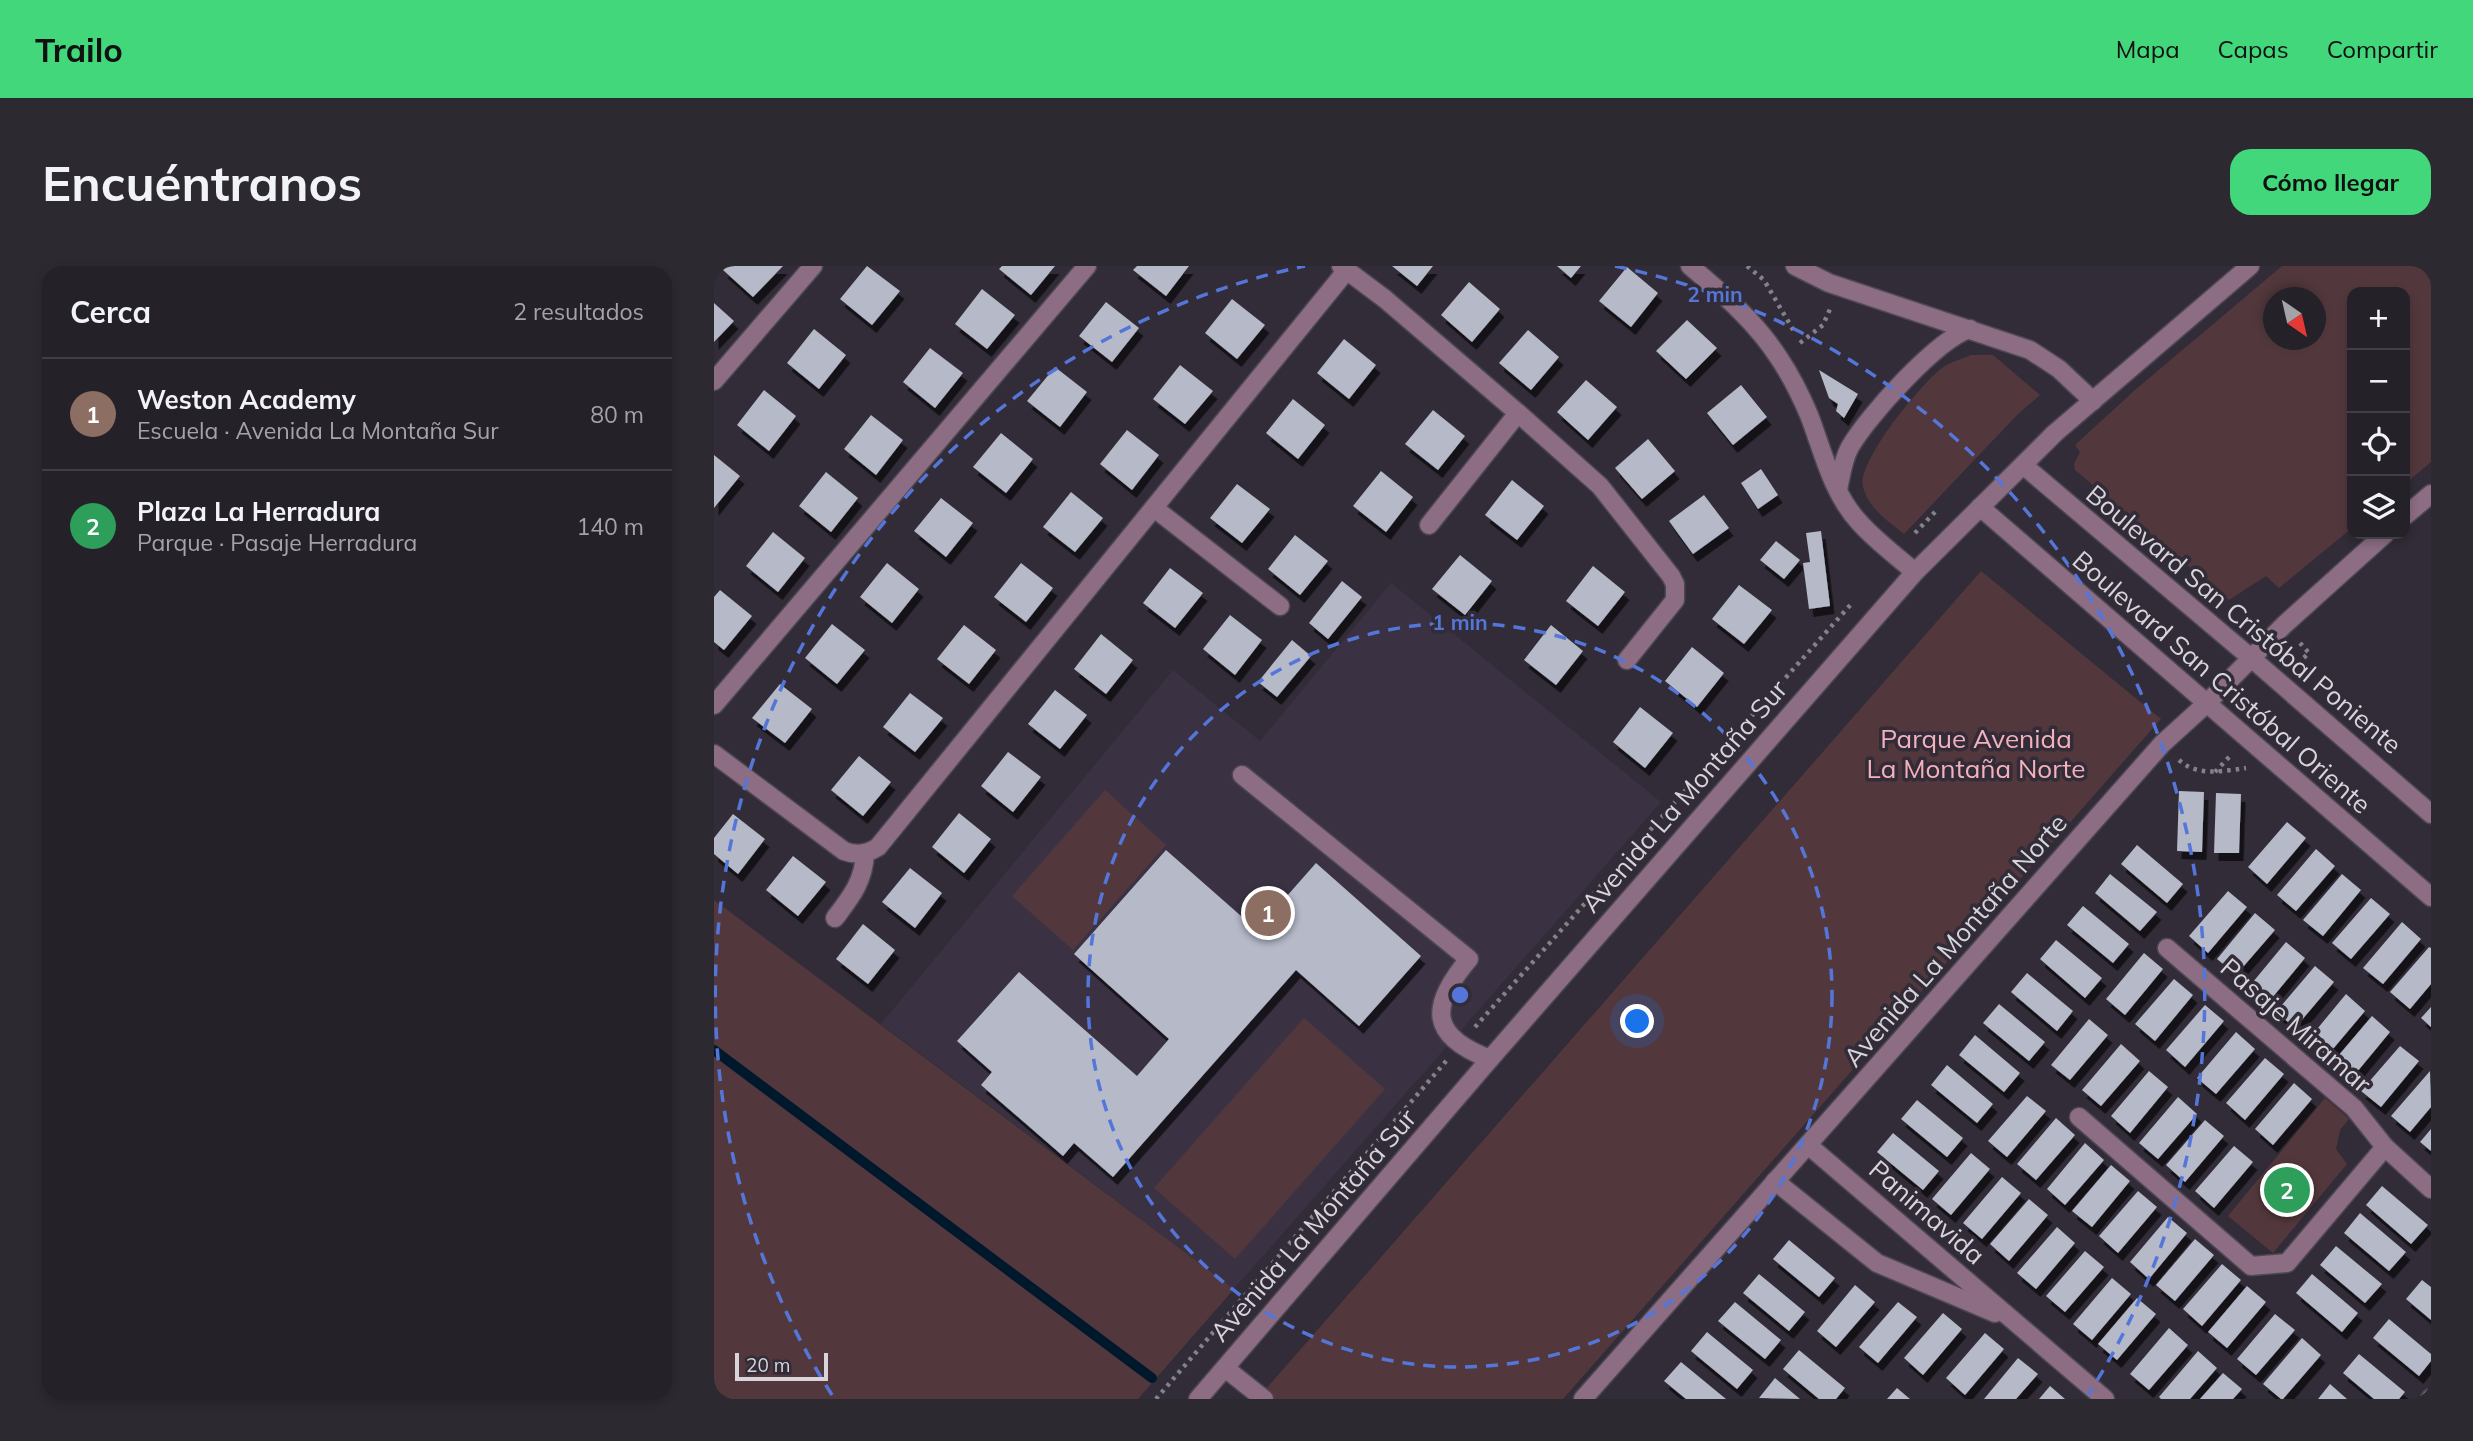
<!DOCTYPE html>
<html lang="es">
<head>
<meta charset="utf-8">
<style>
  body { margin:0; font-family:Mulish,sans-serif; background:#2d2931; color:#f1f3f6 }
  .controls { position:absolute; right:21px; top:21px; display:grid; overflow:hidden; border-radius:14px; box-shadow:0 4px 10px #0003 }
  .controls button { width:63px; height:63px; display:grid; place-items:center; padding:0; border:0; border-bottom:2px solid #423e46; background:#252129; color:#f1f3f6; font:35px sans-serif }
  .compass { position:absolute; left:1549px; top:21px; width:63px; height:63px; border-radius:50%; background:#252129; box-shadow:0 4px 10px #0003; rotate:146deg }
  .scale { position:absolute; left:21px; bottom:18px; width:93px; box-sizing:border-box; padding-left:7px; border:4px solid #d7d4db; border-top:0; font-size:19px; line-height:24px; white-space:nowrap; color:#d7d4db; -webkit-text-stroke:5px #312c37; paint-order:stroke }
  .you { position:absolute; left:924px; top:756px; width:24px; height:24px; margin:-18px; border:5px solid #fff; border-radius:50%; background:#1a73e8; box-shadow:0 0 0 10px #1a73e833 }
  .badge { display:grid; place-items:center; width:46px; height:46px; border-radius:50%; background:#42d77b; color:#fff; font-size:23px; font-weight:700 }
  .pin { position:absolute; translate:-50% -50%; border:4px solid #fff; box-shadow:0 2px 7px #0006 }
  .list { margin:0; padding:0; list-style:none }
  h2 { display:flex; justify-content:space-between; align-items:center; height:91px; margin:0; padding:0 28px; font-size:30px }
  h2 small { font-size:23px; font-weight:400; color:#a3a3a8 }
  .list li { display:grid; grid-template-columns:46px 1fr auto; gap:21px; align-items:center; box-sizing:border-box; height:112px; padding:0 28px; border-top:2px solid #423e46 }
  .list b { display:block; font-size:26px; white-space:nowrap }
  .list p { margin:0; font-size:23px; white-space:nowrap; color:#a3a3a8 }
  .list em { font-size:23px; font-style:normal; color:#a3a3a8 }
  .icon { flex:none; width:38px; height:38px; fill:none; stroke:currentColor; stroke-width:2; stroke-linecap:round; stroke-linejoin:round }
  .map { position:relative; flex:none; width:1717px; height:1133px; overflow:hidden; border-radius:21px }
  header { display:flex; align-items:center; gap:42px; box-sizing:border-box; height:98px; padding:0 35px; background:#42d77b; color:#111 }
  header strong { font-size:33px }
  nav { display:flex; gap:38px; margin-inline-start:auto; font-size:24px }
  .intro { display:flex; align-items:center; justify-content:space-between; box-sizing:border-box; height:168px; padding:0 42px }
  h1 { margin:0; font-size:49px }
  .button { padding:18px 32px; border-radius:21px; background:#42d77b; color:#111; font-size:24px; font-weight:700 }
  main { display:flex; gap:42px; padding:0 42px }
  aside { flex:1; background:#252129; border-radius:21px; box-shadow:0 4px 10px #0003 }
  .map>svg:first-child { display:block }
</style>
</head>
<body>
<header>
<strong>Trailo</strong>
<nav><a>Mapa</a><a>Capas</a><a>Compartir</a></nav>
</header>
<div class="intro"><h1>Encuéntranos</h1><a class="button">Cómo llegar</a></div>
<main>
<aside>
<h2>Cerca<small>2 resultados</small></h2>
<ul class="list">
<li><span class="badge" style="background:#8d6e63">1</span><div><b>Weston Academy</b><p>Escuela · Avenida La Montaña Sur</p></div><em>80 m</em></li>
<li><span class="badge" style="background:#2e9e5b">2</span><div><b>Plaza La Herradura</b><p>Parque · Pasaje Herradura</p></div><em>140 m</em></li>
</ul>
</aside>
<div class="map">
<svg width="1717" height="1133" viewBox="0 0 1717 1133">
  <defs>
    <filter id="shadow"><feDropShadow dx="4.5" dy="8" stdDeviation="0" flood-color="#0009"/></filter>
  </defs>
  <rect width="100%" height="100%" fill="#312c37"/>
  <path fill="#3a3243" d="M677,317L947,536L520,1023L167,758L459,404L546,475Z"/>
  <g fill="#52383d" fill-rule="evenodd">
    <path d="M1568,0H1717V196L1691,218V26H1638V262L1565,322L1552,310L1515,334L1361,204L1360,198L1366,186L1361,179L1421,124ZM1560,32H1602V74H1560Z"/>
    <path d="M1257,89H1279L1326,129L1304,148L1190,268C1173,254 1155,243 1149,221C1143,195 1207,118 1228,102C1236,96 1248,93 1257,89Z"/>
    <path d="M1267,305L1447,453L849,1133H543Z"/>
    <path d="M391,524L452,579L359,684L298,630Z"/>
    <path d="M0,634L520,1023L424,1133H0Z"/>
    <path d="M590,752L671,823L521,993L440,922Z"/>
    <path d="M1611,832L1635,853L1626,864L1622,883L1633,898L1559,987L1514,950Z"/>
  </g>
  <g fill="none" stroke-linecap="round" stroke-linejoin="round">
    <path stroke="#00182c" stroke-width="10" d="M0,784L438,1112"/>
  </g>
  <g fill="#b5b9c8" filter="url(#shadow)">
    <path d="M13,0H69L39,31L9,4Z"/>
    <path d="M153,0L186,25L158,59L126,33Z"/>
    <path d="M288,0H341L317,29L285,3Z"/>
    <path d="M423,0H475L452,30L419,4Z"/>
    <path d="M678,0H719L703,20Z"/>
    <path d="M843,0H867L857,12Z"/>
    <path d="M913,1L944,27L917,61L885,35Z"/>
    <path d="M755,16L786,43L758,76L727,49Z"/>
    <path d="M268,23L301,49L273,83L241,58Z"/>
    <path d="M518,33L551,59L523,93L491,67Z"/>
    <path d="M392,36L425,62L398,96L365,70Z"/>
    <path d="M0,37L20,55L0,76Z"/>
    <path d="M973,54L1003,82L972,113L942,85Z"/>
    <path d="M100,63L132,89L105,123L73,97Z"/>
    <path d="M814,64L845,91L817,124L785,97Z"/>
    <path d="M630,73L662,99L635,133L603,107Z"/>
    <path d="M216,82L249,107L221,142L189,116Z"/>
    <path d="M466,99L499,125L471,158L439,133Z"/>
    <path d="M341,101L373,126L346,161L313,135Z"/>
    <path d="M1105,104L1144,128L1130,152L1122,145L1124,138L1115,132Z"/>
    <path d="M872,114L903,141L874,174L843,146Z"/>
    <path d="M1027,119L1053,151L1019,179L993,147Z"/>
    <path d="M50,124L82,150L55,185L23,159Z"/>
    <path d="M579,133L611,159L584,193L552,167Z"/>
    <path d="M719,144L751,170L724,204L691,178Z"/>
    <path d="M157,149L189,174L162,209L130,183Z"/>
    <path d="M413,164L445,189L418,224L386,198Z"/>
    <path d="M287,167L319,193L292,227L259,201Z"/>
    <path d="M934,173L961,205L928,233L901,202Z"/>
    <path d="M0,189L26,210L0,242Z"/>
    <path d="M1047,203L1064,229L1044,243L1027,217Z"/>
    <path d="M667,205L699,231L672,266L639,240Z"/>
    <path d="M112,206L144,232L117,266L85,240Z"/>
    <path d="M798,214L830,240L803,274L771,249Z"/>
    <path d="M523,218L556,243L528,277L496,252Z"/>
    <path d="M357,226L389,252L361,286L329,261Z"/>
    <path d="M990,229L1015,262L979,288L955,255Z"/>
    <path d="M227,232L259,257L232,291L200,265Z"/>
    <path d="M1107,265L1116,340L1095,343L1089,297L1096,296L1092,267Z"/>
    <path d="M59,266L91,292L64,326L32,300Z"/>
    <path d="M581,269L614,295L586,329L554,303Z"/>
    <path d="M1062,275L1086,294L1070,313L1046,294Z"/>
    <path d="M746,289L778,315L751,349L718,323Z"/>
    <path d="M173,297L205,323L178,357L146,331Z"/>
    <path d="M307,297L339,322L312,356L280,331Z"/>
    <path d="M879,300L911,326L884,360L852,335Z"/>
    <path d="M456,302L489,327L461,362L429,337Z"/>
    <path d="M628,315L648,331L614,373L595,357Z"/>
    <path d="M1025,319L1058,344L1030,378L998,353Z"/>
    <path d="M6,324L38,350L10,384L0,376V331Z"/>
    <path d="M516,349L548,374L521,409L489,383Z"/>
    <path d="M118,358L151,384L123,418L91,392Z"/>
    <path d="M250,359L282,384L255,418L223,393Z"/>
    <path d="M837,359L869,385L842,419L810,394Z"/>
    <path d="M387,368L419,394L392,428L360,403Z"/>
    <path d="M578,374L597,390L563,431L544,416Z"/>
    <path d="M978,381L1010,407L983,441L951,415Z"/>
    <path d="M66,418L98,443L71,477L38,452Z"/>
    <path d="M341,424L373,449L346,483L314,458Z"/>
    <path d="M196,427L229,452L201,486L169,461Z"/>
    <path d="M926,441L959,467L931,502L899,476Z"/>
    <path d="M294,486L327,511L299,546L267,520Z"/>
    <path d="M145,490L177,516L149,550L117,524Z"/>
    <path d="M1465,525L1490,526L1488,586L1463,585Z"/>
    <path d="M1502,527L1527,528L1525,587H1500Z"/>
    <path d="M245,547L277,573L250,607L218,581Z"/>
    <path d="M19,548L51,573L24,608L0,588V572Z"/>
    <path d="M1573,556L1592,572L1553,618L1534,601Z"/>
    <path d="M1423,579L1469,618L1453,637L1407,598Z"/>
    <path d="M1602,583L1621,600L1582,645L1563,629Z"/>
    <path d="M452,584L543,664L602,597L707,690L645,760L582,704L399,911L360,877L349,890L267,819L278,806L243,775L305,706L423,810L455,773L360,688Z"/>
    <path d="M79,590L112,616L84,650L52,624Z"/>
    <path d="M196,602L228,627L201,662L168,636Z"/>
    <path d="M1396,608L1443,646L1426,665L1381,627Z"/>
    <path d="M1628,608L1647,624L1609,670L1589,654Z"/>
    <path d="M1514,625L1533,641L1494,687L1475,670Z"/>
    <path d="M1657,632L1676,648L1637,693L1618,677Z"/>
    <path d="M1369,640L1415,678L1399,697L1353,659Z"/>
    <path d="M1541,647L1561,664L1522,709L1503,693Z"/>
    <path d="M1688,656L1707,673L1669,718L1649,702Z"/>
    <path d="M149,658L181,684L154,718L122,693Z"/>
    <path d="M1342,674L1388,712L1371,732L1326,693Z"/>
    <path d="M1572,676L1591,692L1553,738L1534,722Z"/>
    <path d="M1715,681L1717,682V718L1696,743L1676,726Z"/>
    <path d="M1430,687L1449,703L1411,749L1392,733Z"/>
    <path d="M1601,700L1620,716L1581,762L1562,746Z"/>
    <path d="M1313,707L1359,745L1343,765L1297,726Z"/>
    <path d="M1460,713L1479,729L1441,775L1421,758Z"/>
    <path d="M1632,728L1651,745L1613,790L1594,774Z"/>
    <path d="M1285,738L1331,776L1315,795L1269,757Z"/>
    <path d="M1491,739L1510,755L1471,801L1452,784Z"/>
    <path d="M1717,741V761L1707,752Z"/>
    <path d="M1658,750L1676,766L1638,812L1619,796Z"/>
    <path d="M1375,753L1394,769L1356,814L1337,799Z"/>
    <path d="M1522,766L1541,783L1502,828L1483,812Z"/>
    <path d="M1261,769L1306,807L1290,826L1245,789Z"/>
    <path d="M1407,778L1426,795L1387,840L1368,824Z"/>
    <path d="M1686,780L1705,795L1667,841L1647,825Z"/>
    <path d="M1551,792L1570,808L1531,854L1512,837Z"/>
    <path d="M1233,799L1279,838L1263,857L1217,819Z"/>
    <path d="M1435,805L1454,821L1416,867L1397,850Z"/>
    <path d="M1716,805L1717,841L1696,866L1677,850Z"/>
    <path d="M1580,817L1598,833L1559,879L1541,863Z"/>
    <path d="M1313,830L1332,845L1293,891L1274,875Z"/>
    <path d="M1464,831L1483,848L1444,893L1425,877Z"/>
    <path d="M1203,834L1249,872L1233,891L1187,853Z"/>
    <path d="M1342,852L1361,869L1322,914L1303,898Z"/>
    <path d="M1491,854L1510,870L1471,916L1452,899Z"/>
    <path d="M1717,863V885L1706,876Z"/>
    <path d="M1179,867L1225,905L1209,924L1163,886Z"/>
    <path d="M1371,877L1390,894L1351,939L1333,923Z"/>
    <path d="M1520,880L1539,896L1500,942L1481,925Z"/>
    <path d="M1257,887L1276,903L1237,949L1218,933Z"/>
    <path d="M1397,899L1416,915L1378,961L1358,945Z"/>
    <path d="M1288,911L1307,927L1268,973L1249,957Z"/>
    <path d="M1668,920L1714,959L1697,978L1652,939Z"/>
    <path d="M1424,925L1443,941L1404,987L1385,970Z"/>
    <path d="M1315,933L1334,949L1295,995L1276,978Z"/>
    <path d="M1646,947L1692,986L1675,1005L1630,967Z"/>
    <path d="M1454,951L1473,967L1435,1013L1416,996Z"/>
    <path d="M1343,961L1361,977L1322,1023L1303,1007Z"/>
    <path d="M1481,973L1500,989L1461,1035L1442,1019Z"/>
    <path d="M1075,974L1121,1012L1105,1031L1059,993Z"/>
    <path d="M1622,980L1668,1018L1651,1037L1606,999Z"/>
    <path d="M1371,985L1390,1001L1351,1046L1332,1030Z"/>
    <path d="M1508,998L1527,1014L1488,1060L1469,1043Z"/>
    <path d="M1045,1008L1091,1046L1075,1065L1029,1027Z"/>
    <path d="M1598,1008L1644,1047L1628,1066L1582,1027Z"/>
    <path d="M1398,1012L1417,1028L1378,1074L1359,1058Z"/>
    <path d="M1708,1014L1717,1021V1054L1692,1033Z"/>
    <path d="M1141,1019L1161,1036L1122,1081L1103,1065Z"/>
    <path d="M1533,1020L1552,1036L1513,1082L1494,1066Z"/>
    <path d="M1423,1032L1442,1048L1403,1094L1384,1078Z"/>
    <path d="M1021,1036L1067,1074L1051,1093L1004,1055Z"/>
    <path d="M1184,1036L1203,1051L1164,1097L1145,1081Z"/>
    <path d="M1229,1047L1248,1063L1209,1109L1190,1092Z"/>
    <path d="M1561,1048L1581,1064L1542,1109L1523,1093Z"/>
    <path d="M1675,1053L1717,1088V1095L1705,1110L1659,1072Z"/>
    <path d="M1455,1062L1474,1079L1435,1124L1416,1108Z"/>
    <path d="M993,1066L1039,1104L1023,1123L977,1085Z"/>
    <path d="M1271,1067L1290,1083L1251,1129L1232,1112Z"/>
    <path d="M1588,1072L1607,1089L1569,1133H1567L1549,1118Z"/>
    <path d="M1085,1084L1131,1122L1122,1133H1105L1069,1103Z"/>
    <path d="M1484,1085L1503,1102L1476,1133H1447L1445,1131Z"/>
    <path d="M1645,1088L1691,1126L1685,1133H1660L1629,1107Z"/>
    <path d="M1304,1092L1324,1108L1302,1133H1270Z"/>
    <path d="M967,1096L1012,1133H972L950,1115Z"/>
    <path d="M1509,1107L1528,1123L1519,1133H1486Z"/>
    <path d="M1061,1112L1086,1133L1045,1132Z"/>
    <path d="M1616,1118L1633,1133H1604Z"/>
    <path d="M1336,1120L1351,1133H1325Z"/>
    <path d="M1183,1122L1196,1133H1173Z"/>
  </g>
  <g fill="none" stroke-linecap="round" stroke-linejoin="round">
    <defs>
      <g id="minor">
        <path d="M627,0L671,33L804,147L886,220L957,310L961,318V334L913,394"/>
        <path d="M976,0C1009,28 1042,56 1065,92C1077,110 1087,130 1095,149C1109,185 1118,227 1145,256C1161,274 1182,290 1201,306"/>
        <path d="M1081,0L1115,17L1316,84L1345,103L1379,135"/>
        <path d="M0,115L99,0"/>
        <path d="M1309,199L1536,391L1717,548"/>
        <path d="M1124,224C1127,210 1129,193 1136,181C1153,151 1223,73 1256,63"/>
        <path d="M1266,241L1717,631"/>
        <path d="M440,242L566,340"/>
        <path d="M1691,250L1717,228"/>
        <path d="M715,259L804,147"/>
        <path d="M0,439L373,0"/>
        <path d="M0,488L130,585C143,590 153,588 164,581L633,4"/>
        <path d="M528,509L755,693C715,740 715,770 776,793"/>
        <path d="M121,652C137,631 150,615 151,587"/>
        <path d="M1453,682L1640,842L1671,881L1717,923"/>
        <path d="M1365,851L1537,1000L1573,997L1671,881"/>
        <path d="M1094,879L1391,1133"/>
        <path d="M1061,915L1163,997L1281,1047"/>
        <path d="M511,1102L550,1133"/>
        <path d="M484,1133L776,793L1201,306L1341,167L1536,0"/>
        <path d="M869,1133L1448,478L1492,438L1570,359L1671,268"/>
        <path d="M1716,1133L1717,1132"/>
      </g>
    </defs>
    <use href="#minor" stroke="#4c4751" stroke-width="21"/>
    <g stroke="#85818a" stroke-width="4.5" stroke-dasharray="3.5 5" stroke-linecap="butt">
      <path d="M1033,0L1050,14L1081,67"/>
      <path d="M1086,77L1109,59L1116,43"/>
      <path d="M1201,267L1222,245"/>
      <path d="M1586,377L1595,387L1585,396L1587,402"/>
      <path d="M1465,494C1483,511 1509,505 1532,502"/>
      <path d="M1501,506L1517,489"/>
      <path d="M761,761L1139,336"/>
      <path d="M442,1133L733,794"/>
    </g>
    <use href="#minor" stroke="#8c6d84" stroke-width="18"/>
  </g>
  <g fill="none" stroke="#5576d9" stroke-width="3.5" stroke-dasharray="12 9">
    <circle cx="746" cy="729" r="372"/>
    <path d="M118 1129A745 745 0 0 1 591 0M901 0A745 745 0 0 1 1374 1129"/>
  </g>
  <g text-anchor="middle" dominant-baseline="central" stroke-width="7" stroke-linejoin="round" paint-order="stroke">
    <g font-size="26" fill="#d7d4db" stroke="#312c37">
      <text transform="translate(1530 353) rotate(40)">Boulevard San Cristóbal Poniente</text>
      <text transform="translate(1508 416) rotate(41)">Boulevard San Cristóbal Oriente</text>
      <text transform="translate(970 530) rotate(-49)">Avenida La Montaña Sur</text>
      <text transform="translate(1241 674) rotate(-49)">Avenida La Montaña Norte</text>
      <text transform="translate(1582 759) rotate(41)">Pasaje Miramar</text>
      <text transform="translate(1213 946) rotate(41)">Panimavida</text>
      <text transform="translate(599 959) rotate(-49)">Avenida La Montaña Sur</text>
    </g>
    <g font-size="26" fill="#f6b0bc" stroke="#312c37">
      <text x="1262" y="472">Parque Avenida<tspan x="1262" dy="30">La Montaña Norte</tspan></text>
    </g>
  </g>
  <circle cx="746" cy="729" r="10" fill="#5576d9" stroke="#312c37" stroke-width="3.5"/>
  <g font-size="21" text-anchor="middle" font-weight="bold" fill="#5576d9" stroke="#312c37" stroke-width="7" stroke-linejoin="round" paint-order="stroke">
    <text x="1001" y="36">2 min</text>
    <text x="746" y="364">1 min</text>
  </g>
</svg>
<div class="controls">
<button>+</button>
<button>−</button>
<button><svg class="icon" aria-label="locate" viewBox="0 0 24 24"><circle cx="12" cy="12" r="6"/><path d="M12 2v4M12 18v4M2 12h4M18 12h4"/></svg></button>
<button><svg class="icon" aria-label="layers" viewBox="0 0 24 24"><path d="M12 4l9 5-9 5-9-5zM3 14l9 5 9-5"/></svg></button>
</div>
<svg class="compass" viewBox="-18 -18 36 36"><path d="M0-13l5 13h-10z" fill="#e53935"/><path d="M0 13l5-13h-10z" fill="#a3a3a8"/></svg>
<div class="scale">20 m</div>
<div class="you"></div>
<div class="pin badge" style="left:554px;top:647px;background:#8d6e63">1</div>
<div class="pin badge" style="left:1573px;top:924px;background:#2e9e5b">2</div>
</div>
</main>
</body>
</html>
